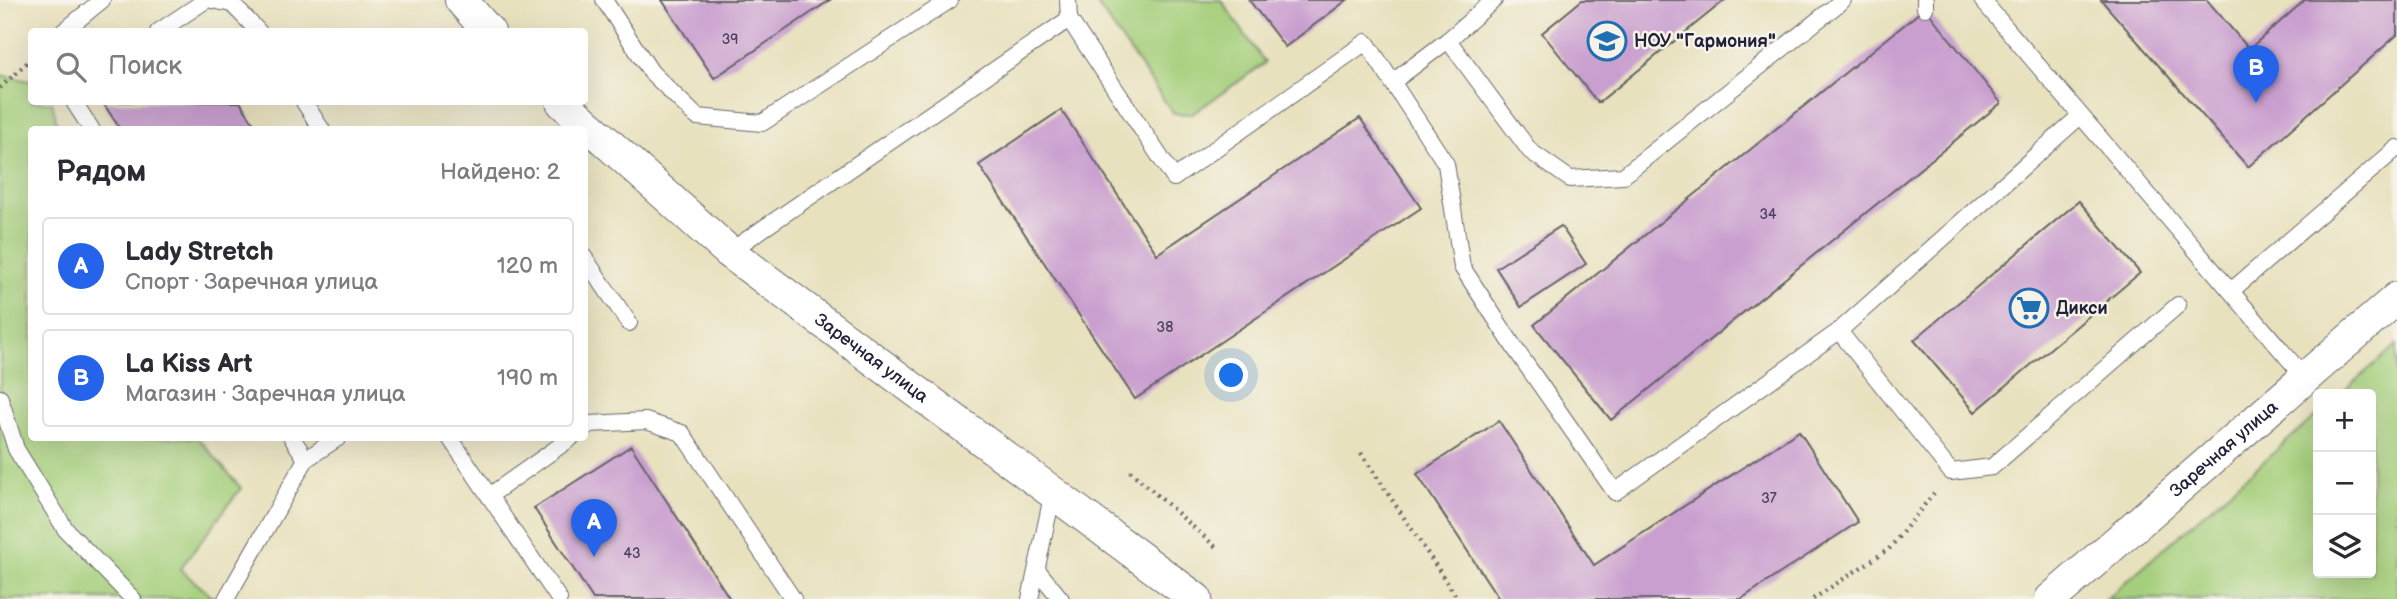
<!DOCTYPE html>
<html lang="ru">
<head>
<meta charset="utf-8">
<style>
  body { margin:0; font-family:"Balsamiq Sans",sans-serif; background:#f7f7f7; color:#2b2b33 }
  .controls { position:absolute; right:21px; bottom:21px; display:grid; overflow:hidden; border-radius:7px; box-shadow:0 7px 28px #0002 }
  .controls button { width:63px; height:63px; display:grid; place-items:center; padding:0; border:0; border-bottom:2px solid #e1e1e2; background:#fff; color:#2b2b33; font:35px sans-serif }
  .you { position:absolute; left:1232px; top:376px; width:24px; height:24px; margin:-18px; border:5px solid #fff; border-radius:50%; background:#1a73e8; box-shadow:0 0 0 10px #1a73e833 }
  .badge { display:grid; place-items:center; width:46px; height:46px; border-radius:50%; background:#2563eb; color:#fff; font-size:23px; font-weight:700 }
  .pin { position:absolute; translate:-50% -58px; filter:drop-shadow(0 2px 4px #0008) }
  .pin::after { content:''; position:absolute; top:37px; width:24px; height:21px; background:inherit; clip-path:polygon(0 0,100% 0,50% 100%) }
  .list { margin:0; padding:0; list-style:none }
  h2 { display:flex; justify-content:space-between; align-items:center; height:91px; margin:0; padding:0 28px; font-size:30px }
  h2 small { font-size:23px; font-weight:400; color:#7c7c81 }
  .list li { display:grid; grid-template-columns:46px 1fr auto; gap:21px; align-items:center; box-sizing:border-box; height:98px; margin:0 14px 14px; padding:0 14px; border:2px solid #e1e1e2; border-radius:7px }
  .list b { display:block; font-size:26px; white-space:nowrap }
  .list p { margin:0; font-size:23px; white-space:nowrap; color:#7c7c81 }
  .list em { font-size:23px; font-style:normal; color:#7c7c81 }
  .icon { flex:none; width:38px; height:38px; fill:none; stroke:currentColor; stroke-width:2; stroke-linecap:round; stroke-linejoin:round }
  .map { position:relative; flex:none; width:2397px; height:599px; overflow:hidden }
  .search { position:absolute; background:#fff; box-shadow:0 7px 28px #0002; left:28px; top:28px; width:560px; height:77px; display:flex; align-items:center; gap:18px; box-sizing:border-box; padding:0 24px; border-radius:7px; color:#7c7c81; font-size:26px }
  .panel { position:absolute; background:#fff; box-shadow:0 7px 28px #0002; left:28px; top:126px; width:560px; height:315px; border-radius:7px }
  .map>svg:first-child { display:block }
</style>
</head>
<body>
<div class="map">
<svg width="2397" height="599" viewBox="0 0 2397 599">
  <rect width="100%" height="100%" fill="#f7f3e8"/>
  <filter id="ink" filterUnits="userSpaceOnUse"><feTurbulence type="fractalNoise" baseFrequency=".0143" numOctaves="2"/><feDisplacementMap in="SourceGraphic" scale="14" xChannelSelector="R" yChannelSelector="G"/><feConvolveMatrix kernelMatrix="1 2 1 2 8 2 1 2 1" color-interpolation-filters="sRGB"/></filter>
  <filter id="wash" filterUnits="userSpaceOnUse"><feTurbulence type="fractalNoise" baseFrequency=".00686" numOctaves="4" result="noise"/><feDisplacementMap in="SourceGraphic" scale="28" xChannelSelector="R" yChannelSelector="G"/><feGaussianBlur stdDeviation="1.57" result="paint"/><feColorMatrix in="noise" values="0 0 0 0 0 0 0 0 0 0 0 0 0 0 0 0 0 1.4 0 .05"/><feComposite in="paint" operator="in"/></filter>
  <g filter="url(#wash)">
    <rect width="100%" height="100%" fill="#e8e1be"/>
    <g fill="#a5cf7c" stroke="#64785c" stroke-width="2">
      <path d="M1094,0H1221L1265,63L1192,114L1173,113Z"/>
      <path d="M0,75L31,81L32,102H52L58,129L32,130V438H198L241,488L180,569L215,599H0Z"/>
      <path d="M2397,345V599H2106L2318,414V573H2371V394H2340Z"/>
    </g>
    <g id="blocks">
      <g fill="#c99fcf">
        <path d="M662,0H830L714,78Z"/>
        <path d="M1249,0H1347L1285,47Z"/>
        <path d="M1582,0H1725L1598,103L1542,33Z"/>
        <path d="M2101,0H2207L2249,49L2305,0H2397V35L2248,167Z"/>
        <path d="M1925,8L2001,103L1611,420L1534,325Z"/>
        <path d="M105,102H240L258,130H121L103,103Z"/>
        <path d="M1061,110L1157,254L1360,118L1421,208L1135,399L979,165Z"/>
        <path d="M2079,201L2140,273L1975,412L1914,340Z"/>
        <path d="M1561,226L1586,264L1521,307L1496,268Z"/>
        <path d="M1499,421L1594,565L1799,431L1858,522L1741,599H1499L1417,474Z"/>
        <path d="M631,446L730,599H593L534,508Z"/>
      </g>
    </g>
  </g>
  <g filter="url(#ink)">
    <use href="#blocks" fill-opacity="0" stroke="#676569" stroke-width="2"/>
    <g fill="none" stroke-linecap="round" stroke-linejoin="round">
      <defs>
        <g id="lane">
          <path d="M212,0L232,4L259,32"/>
          <path d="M604,0L651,72L697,117L762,123L950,0"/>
          <path d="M1068,0L1069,19"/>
          <path d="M1982,0L2305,378"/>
          <path d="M1925,8V0"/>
          <path d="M63,32L102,0"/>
          <path d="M158,32L206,0"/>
          <path d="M1448,40L1530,151L1570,179L1623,176L1843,0"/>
          <path d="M1394,81L1448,40L1494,0"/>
          <path d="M74,102L92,130"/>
          <path d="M304,102L322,130"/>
          <path d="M729,252L1069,19L1174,178L1366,42L1446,164L1462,267L1516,350L1615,492L1839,331L2080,116"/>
          <path d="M584,257L629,323"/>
          <path d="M2231,291L2397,148"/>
          <path d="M1839,331L1951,472L1992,467L2178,305"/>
          <path d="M0,398L16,449L66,530L133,599"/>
          <path d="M584,428L590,424L646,421L682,433L793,599"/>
          <path d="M292,438L306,459L338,438"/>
          <path d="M450,438L559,599"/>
          <path d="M489,496L571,438"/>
          <path d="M1038,571L1061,599"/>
          <path d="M226,599L306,459"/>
          <path d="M1030,599L1053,492"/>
        </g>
        <g id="street">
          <path d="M461,0L489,32"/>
          <path id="s1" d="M562,102L729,252L1196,599"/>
          <path id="s2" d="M2051,599L2397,298"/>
        </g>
      </defs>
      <use href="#lane" stroke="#676569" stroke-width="18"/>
      <use href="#street" stroke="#676569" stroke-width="34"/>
      <g stroke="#676569" stroke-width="4.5" stroke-dasharray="2 5" stroke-linecap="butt">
        <path d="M0,88L32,58"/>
        <path d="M1361,453L1458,599"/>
        <path d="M1130,471L1217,548"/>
        <path d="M1813,599L1889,549L1934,493"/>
      </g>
      <use href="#lane" stroke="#fff" stroke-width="16"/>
      <use href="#street" stroke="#fff" stroke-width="32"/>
    </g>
  </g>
  <defs>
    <symbol id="school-ring" viewBox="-11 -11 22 22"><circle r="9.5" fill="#f7f3e8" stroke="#1f6fb2" stroke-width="1.5"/><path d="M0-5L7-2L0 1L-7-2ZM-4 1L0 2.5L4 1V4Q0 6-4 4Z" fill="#1f6fb2"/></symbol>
    <symbol id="supermarket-ring" viewBox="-11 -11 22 22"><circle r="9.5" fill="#f7f3e8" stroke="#1f6fb2" stroke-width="1.5"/><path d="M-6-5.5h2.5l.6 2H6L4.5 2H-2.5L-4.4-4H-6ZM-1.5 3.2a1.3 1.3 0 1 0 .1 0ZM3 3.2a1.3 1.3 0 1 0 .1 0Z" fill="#1f6fb2"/></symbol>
  </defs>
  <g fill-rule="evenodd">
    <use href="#school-ring" x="1585" y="19" width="44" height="44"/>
    <use href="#supermarket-ring" x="2007" y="286" width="44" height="44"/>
  </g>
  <g text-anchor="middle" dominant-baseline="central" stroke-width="5" stroke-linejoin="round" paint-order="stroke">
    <g font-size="14" fill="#4c4160">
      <text x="730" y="39">39</text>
      <text x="1768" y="214">34</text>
      <text x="1165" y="327">38</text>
      <text x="1769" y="498">37</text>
      <text x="632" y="553">43</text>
    </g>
    <g font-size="18" font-weight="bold" fill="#22223b" stroke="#f7f3e8" text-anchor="start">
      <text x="1634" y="41">НОУ "Гармония"</text>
      <text x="2056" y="308">Дикси</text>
    </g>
    <g font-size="18" fill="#22223b" stroke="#f7f3e8">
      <text stroke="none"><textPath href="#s1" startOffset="402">Заречная улица</textPath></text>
      <text stroke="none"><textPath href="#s2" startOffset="229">Заречная улица</textPath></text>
    </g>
  </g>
</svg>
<div class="controls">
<button>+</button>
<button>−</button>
<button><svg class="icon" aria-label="layers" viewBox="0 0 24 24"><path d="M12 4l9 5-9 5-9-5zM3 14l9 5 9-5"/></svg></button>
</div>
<div class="you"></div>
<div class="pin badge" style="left:594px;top:557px">A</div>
<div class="pin badge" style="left:2256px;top:103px">B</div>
<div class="search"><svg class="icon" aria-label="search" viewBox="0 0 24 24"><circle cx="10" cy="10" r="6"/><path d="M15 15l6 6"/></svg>Поиск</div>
<section class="panel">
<h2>Рядом<small>Найдено: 2</small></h2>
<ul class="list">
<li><span class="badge">A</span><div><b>Lady Stretch</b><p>Спорт · Заречная улица</p></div><em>120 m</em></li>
<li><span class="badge">B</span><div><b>La Kiss Art</b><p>Магазин · Заречная улица</p></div><em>190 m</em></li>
</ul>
</section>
</div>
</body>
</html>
